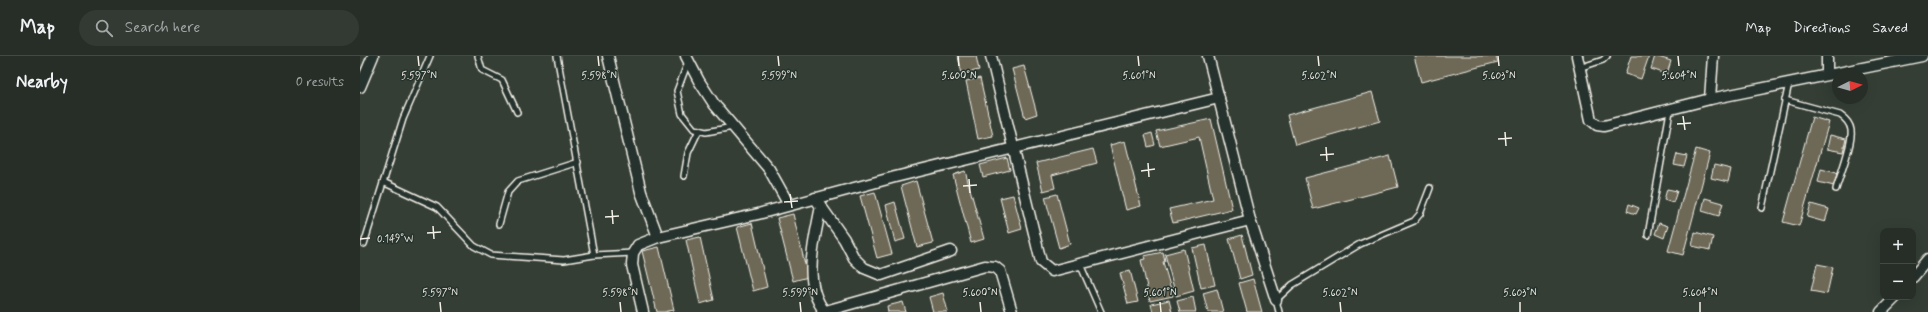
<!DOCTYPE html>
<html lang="en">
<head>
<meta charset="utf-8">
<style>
  body { margin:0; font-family:Mynerve,sans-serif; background:#333a34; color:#f1f3f6 }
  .controls { position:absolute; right:12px; bottom:12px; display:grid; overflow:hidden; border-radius:8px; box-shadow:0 4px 16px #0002 }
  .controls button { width:36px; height:36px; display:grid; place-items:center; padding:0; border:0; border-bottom:1px solid #434a45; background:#272e28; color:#f1f3f6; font:20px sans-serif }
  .compass { position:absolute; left:1472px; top:12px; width:36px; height:36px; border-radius:50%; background:#272e28; box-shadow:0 4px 16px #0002; rotate:85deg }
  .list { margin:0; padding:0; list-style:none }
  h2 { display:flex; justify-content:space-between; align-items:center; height:52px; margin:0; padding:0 16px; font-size:17px }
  h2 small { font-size:13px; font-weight:400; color:#a4a8a8 }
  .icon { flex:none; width:22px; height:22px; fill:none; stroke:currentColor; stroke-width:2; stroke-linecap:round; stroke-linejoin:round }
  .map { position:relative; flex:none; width:1568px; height:256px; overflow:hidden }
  header { display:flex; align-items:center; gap:24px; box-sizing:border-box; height:56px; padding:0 20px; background:#272e28; border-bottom:1px solid #434a45 }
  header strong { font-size:19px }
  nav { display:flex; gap:22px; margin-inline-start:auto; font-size:14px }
  .search { width:280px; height:36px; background:#333a34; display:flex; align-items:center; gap:10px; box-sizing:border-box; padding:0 14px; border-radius:22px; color:#a4a8a8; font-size:15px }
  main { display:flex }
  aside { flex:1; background:#272e28 }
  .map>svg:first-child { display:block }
</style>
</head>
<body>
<header>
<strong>Map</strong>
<div class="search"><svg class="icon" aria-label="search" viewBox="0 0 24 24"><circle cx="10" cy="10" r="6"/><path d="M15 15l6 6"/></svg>Search here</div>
<nav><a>Map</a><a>Directions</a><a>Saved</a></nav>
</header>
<main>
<aside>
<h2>Nearby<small>0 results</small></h2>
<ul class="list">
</ul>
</aside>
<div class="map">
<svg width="1568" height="256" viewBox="0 0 1568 256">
  <rect width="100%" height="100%" fill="#343e35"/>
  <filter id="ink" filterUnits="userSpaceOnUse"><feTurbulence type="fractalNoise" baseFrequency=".025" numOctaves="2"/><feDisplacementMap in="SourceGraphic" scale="8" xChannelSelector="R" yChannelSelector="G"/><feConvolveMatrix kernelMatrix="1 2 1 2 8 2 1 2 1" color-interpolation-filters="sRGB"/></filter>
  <g filter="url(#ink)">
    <g fill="#6e6856" stroke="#f4f1e8">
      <path d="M598,0H616L619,14L602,18Z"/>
      <path d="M1054,0H1136L1138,6L1061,26Z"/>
      <path d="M1271,0H1289L1281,23L1265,18Z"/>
      <path d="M1295,0L1311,5L1307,18L1291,13Z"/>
      <path d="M664,10L677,58L665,62L652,13Z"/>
      <path d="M620,22L633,80L618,83L606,25Z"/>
      <path d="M1012,36L1020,65L935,89L927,59Z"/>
      <path d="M1452,61L1469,66L1439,170L1423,166Z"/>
      <path d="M851,63L872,153L813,167L809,153L853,143L839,81L800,90L796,75Z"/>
      <path d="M792,77L795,89L788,91L785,79Z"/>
      <path d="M1470,79L1486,83L1483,96L1467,93Z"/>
      <path d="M765,85L781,150L766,154L750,89Z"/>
      <path d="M733,93L737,107L692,119L695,132L683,135L676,107Z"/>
      <path d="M1336,93L1350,97L1323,199L1308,195Z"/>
      <path d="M1317,98L1327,100L1324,111L1314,109Z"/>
      <path d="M1030,100L1038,131L953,153L945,122Z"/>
      <path d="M647,102L650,114L623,121L620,109Z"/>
      <path d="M1354,109L1371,113L1368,126L1351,122Z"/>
      <path d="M1461,113L1477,117L1474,130L1458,126Z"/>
      <path d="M605,115L624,183L611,187L593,119Z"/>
      <path d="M556,125L573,187L557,191L541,130Z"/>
      <path d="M1307,133L1317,135L1313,147L1304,144Z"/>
      <path d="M515,136L532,198L517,202L500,140Z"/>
      <path d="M697,138L710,188L699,192L685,141Z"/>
      <path d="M653,139L662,173L649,177L640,142Z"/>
      <path d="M1345,142L1363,147L1359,160L1342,155Z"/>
      <path d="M535,146L545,183L535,186L526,149Z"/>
      <path d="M1269,148L1279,152L1276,158L1267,155Z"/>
      <path d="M1451,148L1469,153L1465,166L1447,161Z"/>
      <path d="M433,158L448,221L433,225L417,162Z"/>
      <path d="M392,167L407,231L393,235L377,171Z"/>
      <path d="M1299,167L1308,170L1304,182L1295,178Z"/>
      <path d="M1335,176L1353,181L1350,194L1332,190Z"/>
      <path d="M882,179L892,219L880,223L869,183Z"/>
      <path d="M340,181L354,244L340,248L326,184Z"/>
      <path d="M846,189L855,229L841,232L832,192Z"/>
      <path d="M299,191L314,254L304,256H297L282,195Z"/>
      <path d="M824,193L834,235L816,240L805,198Z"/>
      <path d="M803,196L805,205L803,206L813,240L790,245L781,204L785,203L784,200Z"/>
      <path d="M1457,208L1473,211L1467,238L1451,235Z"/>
      <path d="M770,214L778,246L768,248L760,217Z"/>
      <path d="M893,223L902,256H887L879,227Z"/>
      <path d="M857,233L863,256H848L843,237Z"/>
      <path d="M583,237L588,256H573L569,241Z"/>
      <path d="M833,241L836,256H820L817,245Z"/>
      <path d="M809,244L812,256H793L791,248Z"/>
      <path d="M543,246L546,256H528L527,250Z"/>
    </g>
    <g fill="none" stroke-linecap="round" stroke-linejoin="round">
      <defs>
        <g id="service">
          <path d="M118,0L122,14L142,24L157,56"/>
          <path d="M197,0L234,199L273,197"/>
          <path d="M328,6L317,35L322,58L334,73L346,76L373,71"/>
          <path d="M1219,12L1243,4L1247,0"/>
          <path d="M1425,44L1480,59C1486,63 1490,67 1491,74C1493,87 1480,119 1476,133"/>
          <path d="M324,120L328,97L339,74"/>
          <path d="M23,126L77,151L114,190L131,199L204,204L234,199"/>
          <path d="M1402,152L1429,27"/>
          <path d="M139,168L148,136L158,125L218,106"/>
          <path d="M1288,179L1310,55"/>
          <path d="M4,188L43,63L70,0"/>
          <path d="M720,208L741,256"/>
          <path d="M919,256L916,244L932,229L1000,188L1054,165L1060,158L1070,132"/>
        </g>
        <g id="minor">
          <path d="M248,0L281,136L298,181"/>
          <path d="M326,0L339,25L354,48L409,113L429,149"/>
          <path d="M631,0L681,206L692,215L890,164"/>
          <path d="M848,0L890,164L916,244"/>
          <path d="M1217,0L1231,64L1237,69L1244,70L1350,43L1562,0"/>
          <path d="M1467,18V0"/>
          <path d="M0,31L13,0"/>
          <path d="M1350,43L1353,0"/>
          <path d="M455,142L484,183L494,202L504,212L521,219L591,195"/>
          <path d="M461,150C455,183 441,227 465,256"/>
          <path d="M1553,221L1568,203"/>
          <path d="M283,256L272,209L273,197L278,189L298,181L398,158L535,121L859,42"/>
          <path d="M462,256L625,210L635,211L640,215L652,256"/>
          <path d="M1521,256L1536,241"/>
        </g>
      </defs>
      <use href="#service" stroke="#f4f1e8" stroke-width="8"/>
      <use href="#minor" stroke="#f4f1e8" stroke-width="13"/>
      <use href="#service" stroke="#26332d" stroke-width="5"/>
      <use href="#minor" stroke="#26332d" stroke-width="10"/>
    </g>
  </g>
  <path fill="none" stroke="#f4f1e8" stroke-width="1.5" d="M58,0L59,10M238,0L239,10M418,0L419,10M598,0L599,10M778,0L779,10M958,0L959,10M1138,0L1139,10M1318,0L1319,10M1323,60L1325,74M1317,68L1331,67M1145,76L1146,90M1138,83L1152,82M966,91L967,105M960,99L974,98M788,107L789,121M781,115L795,113M609,123L610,137M603,130L617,129M430,138L432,152M424,146L438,145M252,154L253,168M245,161L259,160M73,170L74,183M67,177L81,176M0,183L10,182M80,246L81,256M260,246L261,256M440,246L441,256M620,246L621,256M800,246L801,256M980,246L981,256M1160,246V256M1340,246V256"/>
  <g font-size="10" text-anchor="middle" fill="#f4f1e8" stroke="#26332d" stroke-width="3" stroke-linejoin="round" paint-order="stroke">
    <text x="59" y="23">5.597°N</text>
    <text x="239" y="23">5.598°N</text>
    <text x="419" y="23">5.599°N</text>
    <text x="599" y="23">5.600°N</text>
    <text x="779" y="23">5.601°N</text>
    <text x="959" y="23">5.602°N</text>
    <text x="1139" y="23">5.603°N</text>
    <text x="1319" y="23">5.604°N</text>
    <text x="35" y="186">0.149°W</text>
    <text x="80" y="240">5.597°N</text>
    <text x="260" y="240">5.598°N</text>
    <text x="440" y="240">5.599°N</text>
    <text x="620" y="240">5.600°N</text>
    <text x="800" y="240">5.601°N</text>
    <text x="980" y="240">5.602°N</text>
    <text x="1160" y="240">5.603°N</text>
    <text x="1340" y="240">5.604°N</text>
  </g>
</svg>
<div class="controls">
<button>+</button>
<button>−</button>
</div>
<svg class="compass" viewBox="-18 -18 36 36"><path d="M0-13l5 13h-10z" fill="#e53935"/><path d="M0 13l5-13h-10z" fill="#a4a8a8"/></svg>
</div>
</main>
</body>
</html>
